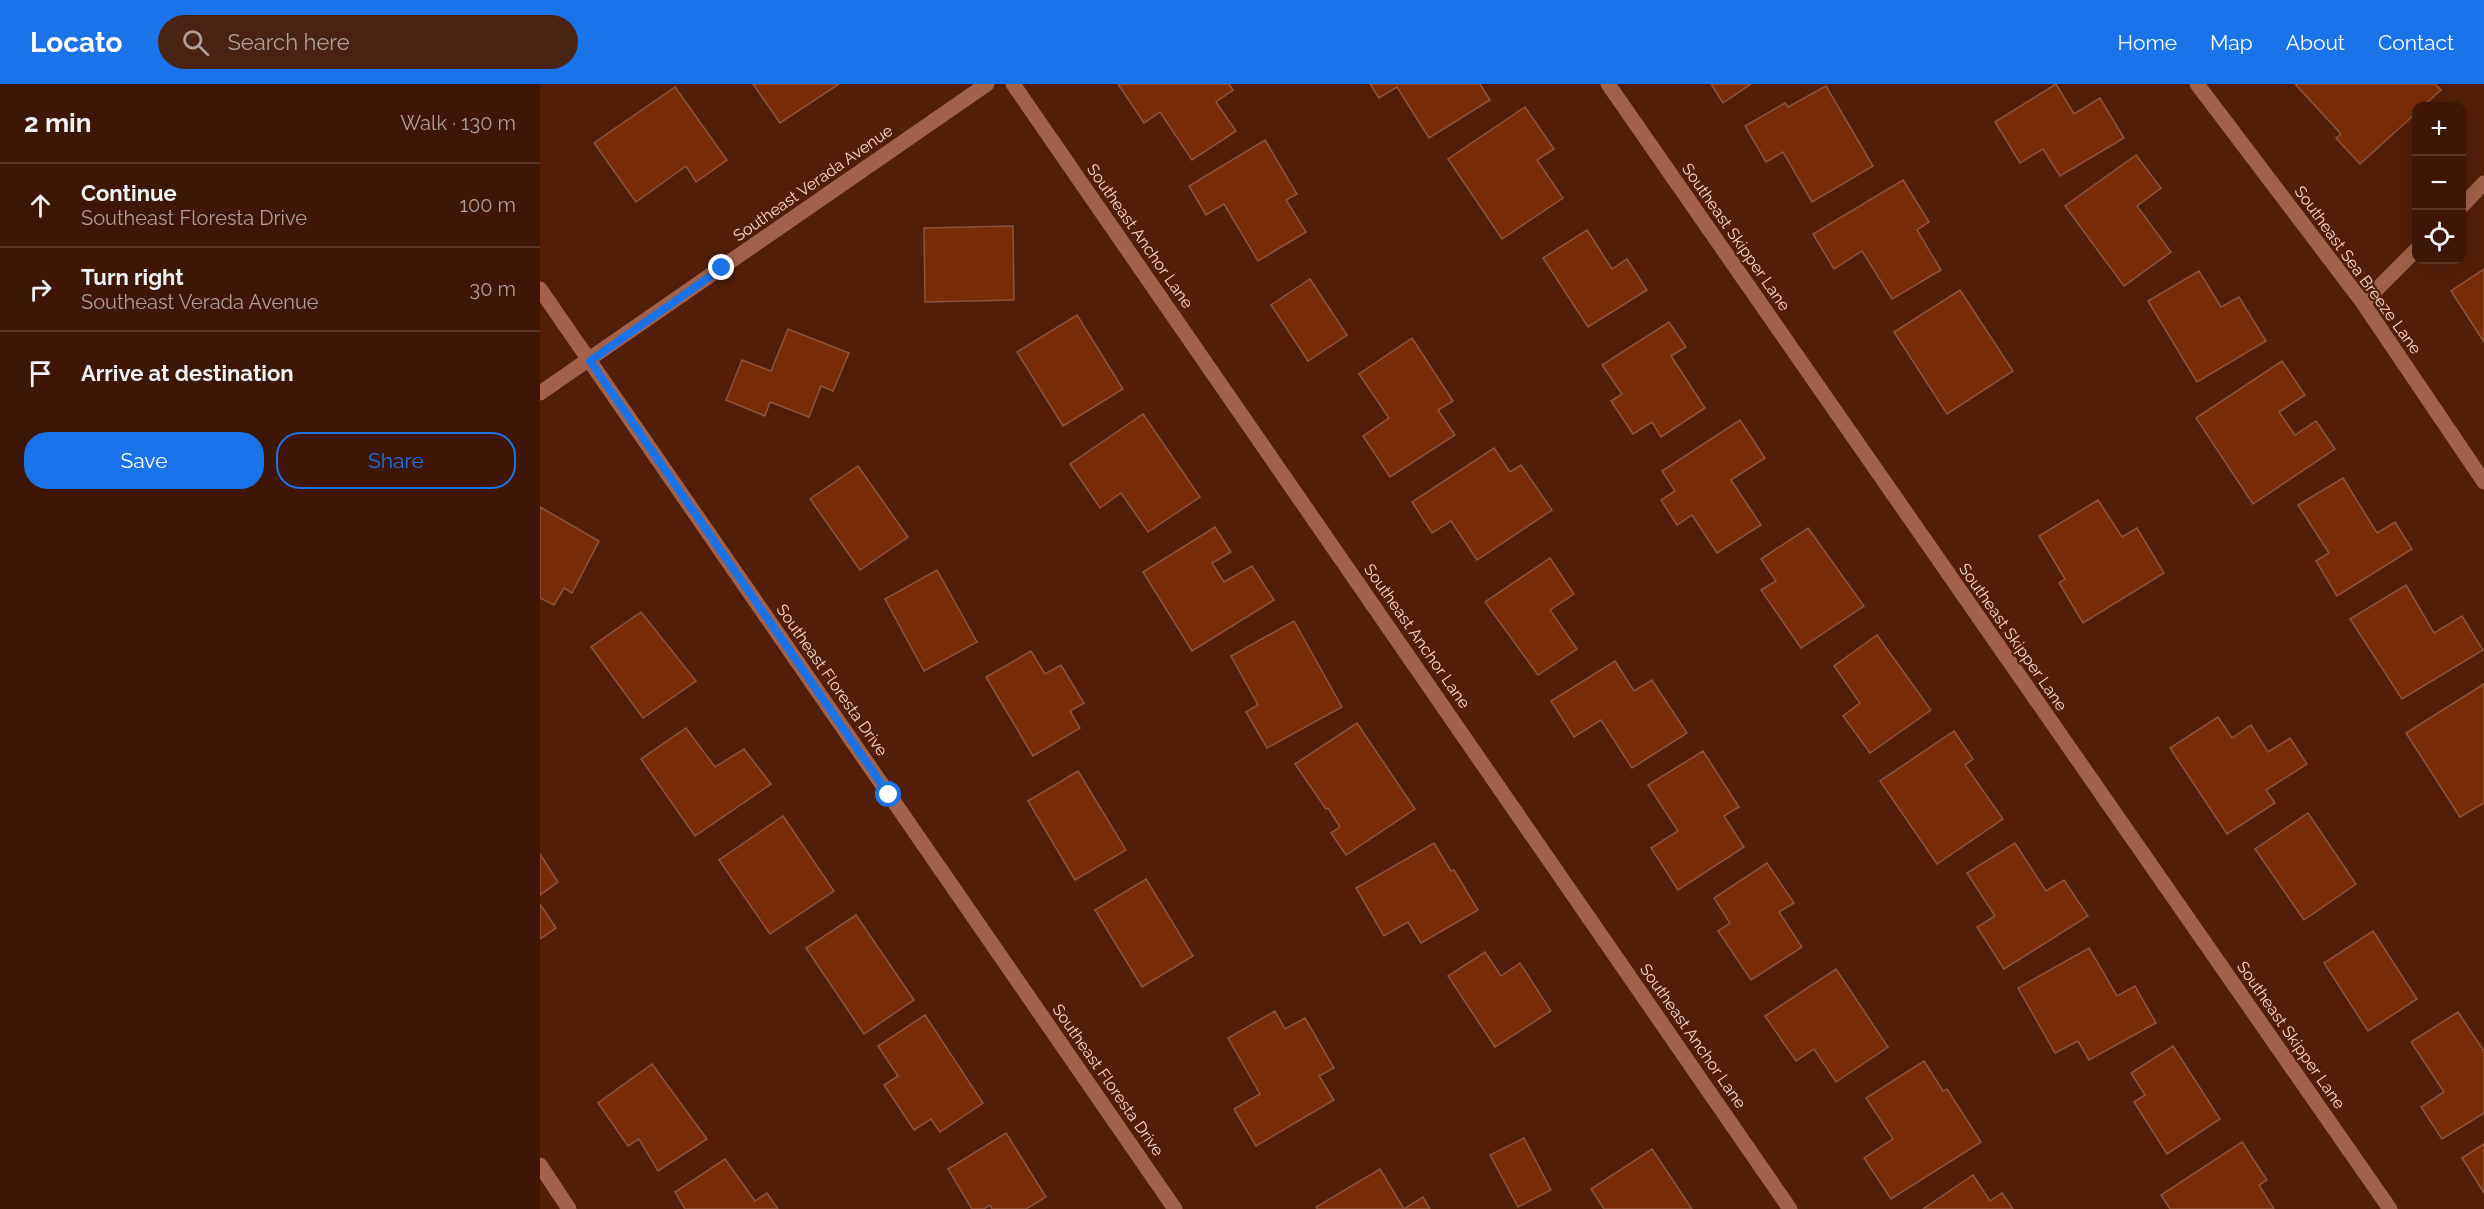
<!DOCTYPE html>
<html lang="en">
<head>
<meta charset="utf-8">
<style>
  body { margin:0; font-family:Raleway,sans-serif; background:#492314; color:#f1f3f6 }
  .controls { position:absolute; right:18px; top:18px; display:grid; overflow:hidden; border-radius:12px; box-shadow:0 6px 24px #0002 }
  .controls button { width:54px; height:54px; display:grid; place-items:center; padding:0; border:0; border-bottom:2px solid #573528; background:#3e1606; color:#f1f3f6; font:30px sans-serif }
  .stop { position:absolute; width:18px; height:18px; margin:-14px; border:4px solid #1a73e8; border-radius:50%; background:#fff }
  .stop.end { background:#1a73e8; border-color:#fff; box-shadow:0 2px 6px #0008 }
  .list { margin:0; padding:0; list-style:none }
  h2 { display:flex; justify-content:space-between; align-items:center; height:78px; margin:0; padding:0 24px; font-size:26px }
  h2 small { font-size:20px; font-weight:400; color:#ad9f9b }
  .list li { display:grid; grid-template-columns:39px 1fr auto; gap:18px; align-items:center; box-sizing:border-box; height:84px; padding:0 24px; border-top:2px solid #573528 }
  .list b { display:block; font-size:22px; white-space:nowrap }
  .list p { margin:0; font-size:20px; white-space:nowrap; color:#ad9f9b }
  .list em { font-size:20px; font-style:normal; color:#ad9f9b }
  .actions { display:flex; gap:12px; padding:18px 24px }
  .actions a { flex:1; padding:14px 0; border:2px solid #1a73e8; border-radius:24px; text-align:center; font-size:21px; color:#1a73e8 }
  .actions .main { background:#1a73e8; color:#fff }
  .icon { flex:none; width:33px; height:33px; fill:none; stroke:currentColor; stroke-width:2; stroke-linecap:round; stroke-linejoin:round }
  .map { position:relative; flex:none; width:1944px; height:1125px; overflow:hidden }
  header { display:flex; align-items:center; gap:36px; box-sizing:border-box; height:84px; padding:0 30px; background:#1a73e8; color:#fff }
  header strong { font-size:28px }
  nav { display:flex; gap:33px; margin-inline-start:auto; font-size:21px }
  .search { width:420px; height:54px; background:#492314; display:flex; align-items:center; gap:15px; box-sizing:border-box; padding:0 21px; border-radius:33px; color:#ad9f9b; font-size:22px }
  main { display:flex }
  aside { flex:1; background:#3e1606 }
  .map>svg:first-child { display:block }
</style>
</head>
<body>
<header>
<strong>Locato</strong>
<div class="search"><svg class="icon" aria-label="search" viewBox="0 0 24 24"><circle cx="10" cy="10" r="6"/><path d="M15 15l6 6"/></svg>Search here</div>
<nav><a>Home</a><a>Map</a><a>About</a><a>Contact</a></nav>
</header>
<main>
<aside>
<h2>2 min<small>Walk · 130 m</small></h2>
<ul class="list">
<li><svg class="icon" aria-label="ahead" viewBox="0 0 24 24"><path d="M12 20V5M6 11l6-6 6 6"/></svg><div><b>Continue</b><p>Southeast Floresta Drive</p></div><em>100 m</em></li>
<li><svg class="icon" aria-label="right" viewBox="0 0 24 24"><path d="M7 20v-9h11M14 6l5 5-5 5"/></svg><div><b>Turn right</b><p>Southeast Verada Avenue</p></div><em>30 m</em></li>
<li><svg class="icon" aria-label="arrive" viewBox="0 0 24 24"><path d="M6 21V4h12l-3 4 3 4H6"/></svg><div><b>Arrive at destination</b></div></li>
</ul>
<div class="actions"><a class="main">Save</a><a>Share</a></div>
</aside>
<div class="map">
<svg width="1944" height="1125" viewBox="0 0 1944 1125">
  <rect width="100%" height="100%" fill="#521e08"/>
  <g fill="#7a2c07" stroke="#8d543e" stroke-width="1.5">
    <path d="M213,0H299L240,39Z"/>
    <path d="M578,0H689L693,6L676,18L696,47L652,76L620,28L604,39Z"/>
    <path d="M830,0H940L950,16L889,54L857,3L839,14Z"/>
    <path d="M1171,0H1211L1183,19Z"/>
    <path d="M1516,0L1534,30L1560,14L1584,54L1520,92L1503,65L1480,79L1455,38Z"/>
    <path d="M1755,0H1895L1901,6L1883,22H1876V29L1820,80L1796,54L1801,50Z"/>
    <path d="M1286,2L1333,82L1272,118L1243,68L1226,78L1205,42L1245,19L1248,23Z"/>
    <path d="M135,3L187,76L156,98L146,82L96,118L54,59Z"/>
    <path d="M985,23L1014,65L997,76L1023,114L962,155L908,75Z"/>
    <path d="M725,56L757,110L746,116L766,148L718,177L684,120L666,131L649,102Z"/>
    <path d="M1596,71L1621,104L1597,122L1631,168L1584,202L1525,122Z"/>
    <path d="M1363,96L1389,138L1377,146L1401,186L1352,215L1322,167L1294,185L1273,150Z"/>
    <path d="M473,142L474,216L385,218L384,144Z"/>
    <path d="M1047,146L1072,185L1087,175L1107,206L1048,243L1003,174Z"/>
    <path d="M1944,185V258L1911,207Z"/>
    <path d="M1659,187L1681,223L1699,213L1726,257L1657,298L1608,217Z"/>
    <path d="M770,195L807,251L768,277L731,221Z"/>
    <path d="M1420,206L1473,287L1407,330L1354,248Z"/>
    <path d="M537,231L583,305L523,342L477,268Z"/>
    <path d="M1129,238L1146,263L1131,272L1165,324L1121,353L1112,338L1093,350L1071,317L1082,310L1062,281Z"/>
    <path d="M248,245L309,269L293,307L281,302L269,333L230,318L225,332L186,316L202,276L231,287Z"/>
    <path d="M872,254L913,317L898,326L915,351L850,393L823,352L849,334L819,290Z"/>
    <path d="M1742,277L1765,311L1739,328L1755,351L1776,337L1795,365L1713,420L1656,334Z"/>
    <path d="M603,330L660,413L608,448L581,409L560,424L530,380Z"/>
    <path d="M1200,336L1225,374L1191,396L1221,441L1177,469L1152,431L1137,441L1121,416L1135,407L1122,387Z"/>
    <path d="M954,364L970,388L981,381L1012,426L937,476L911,437L892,449L872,418Z"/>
    <path d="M318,382L368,453L320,486L270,415Z"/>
    <path d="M1803,394L1837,449L1855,438L1872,465L1797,512L1776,477L1789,469L1758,421Z"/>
    <path d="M1558,416L1582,453L1597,444L1624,489L1543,539L1519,499L1525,495L1499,452Z"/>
    <path d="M0,423L59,457L32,509L24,504L14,521L0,514Z"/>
    <path d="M675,443L691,468L672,479L684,498L712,482L734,516L652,567L603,488Z"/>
    <path d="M1268,444L1324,522L1261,564L1221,506L1236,497L1221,475Z"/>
    <path d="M1010,474L1034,510L1010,526L1037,565L998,591L945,518Z"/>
    <path d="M397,486L437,558L384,587L345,515Z"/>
    <path d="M1866,501L1894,549L1922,532L1943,566L1862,615L1810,535Z"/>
    <path d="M101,528L156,597L103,634L51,563Z"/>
    <path d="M754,537L802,623L727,664L706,628L718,621L691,572Z"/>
    <path d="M1337,551L1391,626L1330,669L1303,632L1320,619L1294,582Z"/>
    <path d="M491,567L505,590L521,581L544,619L530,627L540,644L493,672L446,593Z"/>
    <path d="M1075,577L1094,607L1112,596L1147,649L1092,684L1061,636L1034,653L1011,617Z"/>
    <path d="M1944,600V719L1920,733L1866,649Z"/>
    <path d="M1678,633L1692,654L1711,641L1728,668L1750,654L1767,680L1726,706L1735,719L1687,750L1630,664Z"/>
    <path d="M817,639L875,725L806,771L791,749L800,743L788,724L786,725L755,680Z"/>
    <path d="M146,644L175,683L204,665L231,700L155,752L101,675Z"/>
    <path d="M1414,647L1433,675L1425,681L1463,735L1397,780L1340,697Z"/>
    <path d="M1163,667L1199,723L1184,732L1204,763L1138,806L1111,764L1138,747L1108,701Z"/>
    <path d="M538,687L586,766L535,796L488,717Z"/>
    <path d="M1768,729L1816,800L1764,836L1715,765Z"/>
    <path d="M243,732L294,807L230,850L179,776Z"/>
    <path d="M894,759L911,787L914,786L938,826L881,859L868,838L844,852L816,804Z"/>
    <path d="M1475,759L1506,807L1524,796L1548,832L1464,885L1437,843L1455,832L1427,789Z"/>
    <path d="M0,770L18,798L0,811Z"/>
    <path d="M1227,779L1254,819L1239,828L1262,863L1211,896L1178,847L1190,839L1174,814Z"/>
    <path d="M606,795L653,872L602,903L555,826Z"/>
    <path d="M0,820L16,844L0,855Z"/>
    <path d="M316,831L374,916L324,950L266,864Z"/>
    <path d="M1833,847L1877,915L1828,947L1784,879Z"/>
    <path d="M1549,864L1577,912L1595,902L1616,939L1549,976L1538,957L1515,969L1478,904Z"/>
    <path d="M945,868L961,892L980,879L1011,927L955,963L908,892Z"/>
    <path d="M1296,885L1348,963L1296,998L1274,965L1256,977L1225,932Z"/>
    <path d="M735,927L745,945L765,934L794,984L779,992L794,1016L716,1062L694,1025L720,1010L688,954Z"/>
    <path d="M1918,928L1944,967V1029L1902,1055L1881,1023L1904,1008L1871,958Z"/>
    <path d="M385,931L443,1019L400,1048L391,1035L374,1046L344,1001L358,992L338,962Z"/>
    <path d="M1633,962L1680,1035L1627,1070L1594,1018L1605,1011L1591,989Z"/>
    <path d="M1384,977L1403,1007L1407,1005L1441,1058L1351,1115L1324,1074L1353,1055L1326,1014Z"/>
    <path d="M112,980L167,1055L118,1087L99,1055L88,1062L58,1019Z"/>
    <path d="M466,1049L506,1113L486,1125H452L450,1121L444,1125H432L408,1085Z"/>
    <path d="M984,1054L1011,1106L978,1123L950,1071Z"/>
    <path d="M1702,1058L1727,1096L1719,1101L1734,1125H1630L1621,1111Z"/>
    <path d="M1944,1060V1109L1922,1074Z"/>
    <path d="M1112,1065L1152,1125H1064L1051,1105Z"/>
    <path d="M185,1075L215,1117L227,1109L238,1125H145L135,1108Z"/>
    <path d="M840,1085L864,1125L883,1113L890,1125H777L776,1123Z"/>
    <path d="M1433,1091L1450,1117L1462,1109L1473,1125H1383Z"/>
  </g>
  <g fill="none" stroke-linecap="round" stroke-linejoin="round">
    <g stroke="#a26148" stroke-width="15">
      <path d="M473,0L1250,1125"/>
      <path d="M1068,0L1850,1125"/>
      <path d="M1657,0L1823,219L1944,398"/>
      <path d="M1922,122L1944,99"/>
      <path d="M0,205L635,1125"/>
      <path d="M1823,219L1876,166"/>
      <path d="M0,309L447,0"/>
      <path d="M0,1081L29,1125"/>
    </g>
  </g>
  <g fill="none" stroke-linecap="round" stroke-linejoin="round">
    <path stroke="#1a73e8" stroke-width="8" d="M182,184L50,277L349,711"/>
  </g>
  <g text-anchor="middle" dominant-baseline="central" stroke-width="4.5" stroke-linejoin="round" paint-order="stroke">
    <g font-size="16" fill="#fbd9cd" stroke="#521e08">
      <text transform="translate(273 99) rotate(-35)">Southeast Verada Avenue</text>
      <text transform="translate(600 152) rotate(55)">Southeast Anchor Lane</text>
      <text transform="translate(1196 153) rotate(55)">Southeast Skipper Lane</text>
      <text transform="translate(1818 186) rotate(54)">Southeast Sea Breeze Lane</text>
      <text transform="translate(877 552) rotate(55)">Southeast Anchor Lane</text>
      <text transform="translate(1473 553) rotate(55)">Southeast Skipper Lane</text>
      <text transform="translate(292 596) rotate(55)">Southeast Floresta Drive</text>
      <text transform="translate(1751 951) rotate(55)">Southeast Skipper Lane</text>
      <text transform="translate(1153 952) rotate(55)">Southeast Anchor Lane</text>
      <text transform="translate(568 996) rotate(55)">Southeast Floresta Drive</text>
    </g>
  </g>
</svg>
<div class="controls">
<button>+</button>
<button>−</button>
<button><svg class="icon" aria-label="locate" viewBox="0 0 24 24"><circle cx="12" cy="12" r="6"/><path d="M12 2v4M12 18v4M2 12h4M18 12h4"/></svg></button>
</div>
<div class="stop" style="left:349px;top:711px"></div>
<div class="stop end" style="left:182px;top:184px"></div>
</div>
</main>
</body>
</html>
